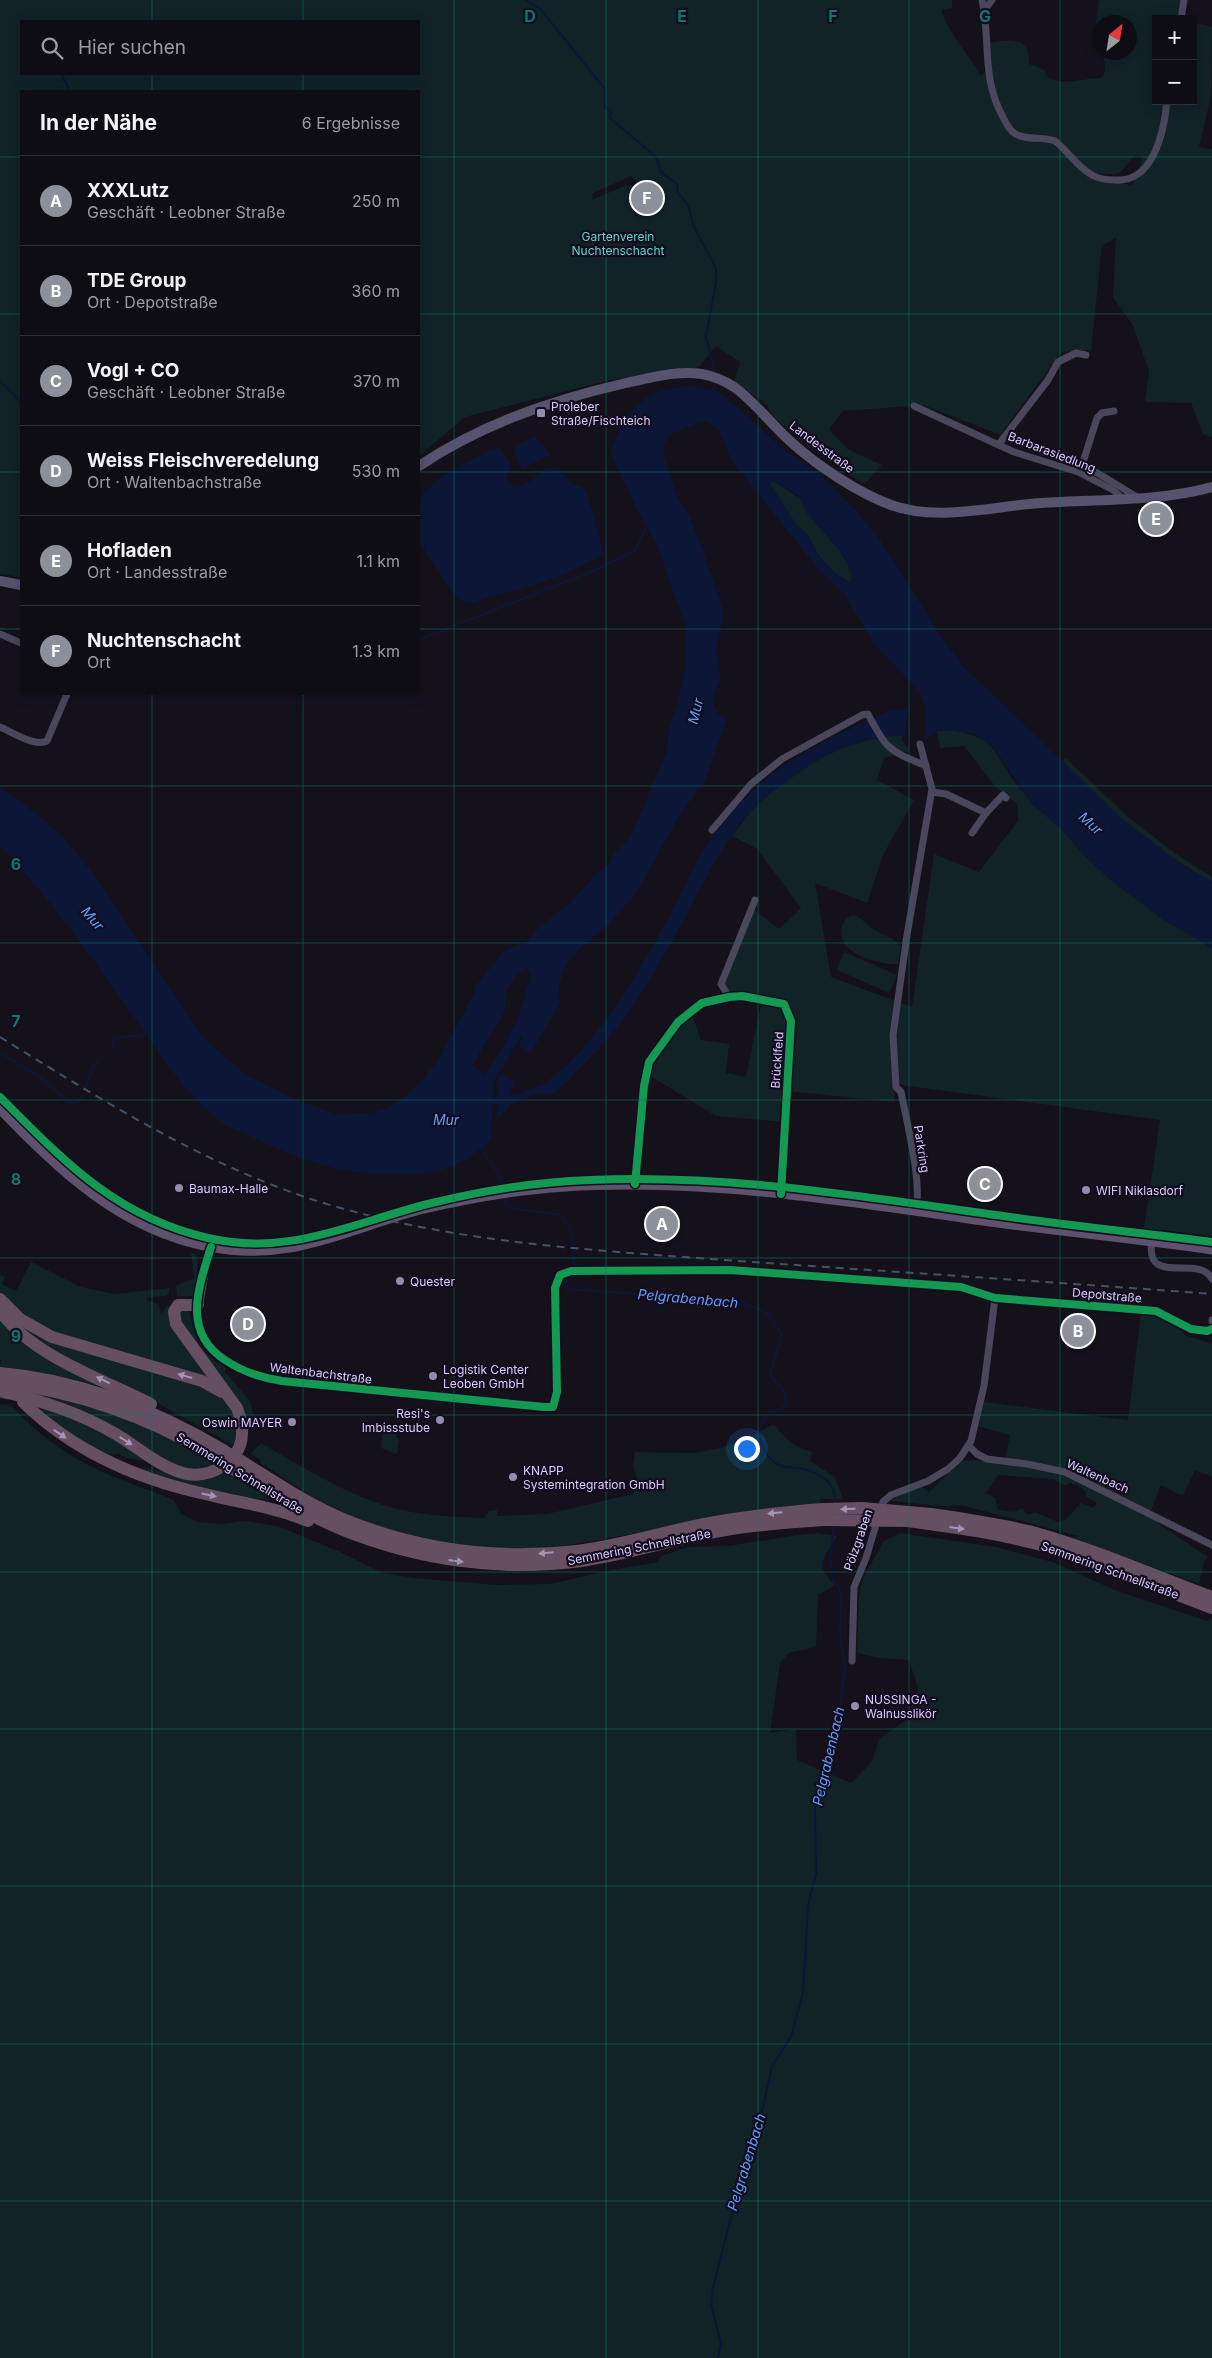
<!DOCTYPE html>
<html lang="de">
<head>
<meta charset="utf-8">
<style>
  body { margin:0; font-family:Inter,sans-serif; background:#18161d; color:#f1f3f6 }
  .controls { position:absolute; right:15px; top:15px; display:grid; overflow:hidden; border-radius:0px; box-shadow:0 2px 12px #0003 }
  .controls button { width:45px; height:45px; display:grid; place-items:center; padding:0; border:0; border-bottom:1px solid #2f2d34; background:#0f0d14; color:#f1f3f6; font:25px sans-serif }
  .compass { position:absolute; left:1092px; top:15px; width:45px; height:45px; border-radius:50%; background:#0f0d14; box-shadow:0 2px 12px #0003; rotate:30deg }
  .you { position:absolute; left:746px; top:1448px; width:18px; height:18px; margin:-12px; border:4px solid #fff; border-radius:50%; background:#1a73e8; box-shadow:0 0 0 8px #1a73e833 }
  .badge { display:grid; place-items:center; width:32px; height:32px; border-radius:50%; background:#8c9099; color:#fff; font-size:16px; font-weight:700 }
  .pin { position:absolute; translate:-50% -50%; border:2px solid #fff; box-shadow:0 1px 5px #0006 }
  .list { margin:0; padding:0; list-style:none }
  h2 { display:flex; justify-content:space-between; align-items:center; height:65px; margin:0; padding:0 20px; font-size:21px }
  h2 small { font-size:16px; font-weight:400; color:#9b9ca0 }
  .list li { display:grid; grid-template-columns:32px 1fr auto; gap:15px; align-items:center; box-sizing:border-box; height:90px; padding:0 20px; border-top:1px solid #2f2d34 }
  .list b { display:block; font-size:19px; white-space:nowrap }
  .list p { margin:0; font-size:16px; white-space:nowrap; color:#9b9ca0 }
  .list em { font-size:16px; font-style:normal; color:#9b9ca0 }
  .icon { flex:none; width:28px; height:28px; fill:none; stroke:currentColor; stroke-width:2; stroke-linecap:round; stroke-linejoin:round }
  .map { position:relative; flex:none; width:1212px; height:2358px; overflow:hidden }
  .search { position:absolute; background:#0f0d14; box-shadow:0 2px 12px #0003; left:20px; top:20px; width:400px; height:55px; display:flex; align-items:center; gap:12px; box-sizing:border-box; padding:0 18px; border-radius:0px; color:#9b9ca0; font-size:19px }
  .panel { position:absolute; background:#0f0d14; box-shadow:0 2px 12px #0003; left:20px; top:90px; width:400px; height:605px; border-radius:0px }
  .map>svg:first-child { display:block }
</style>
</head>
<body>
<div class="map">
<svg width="1212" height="2358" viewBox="0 0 1212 2358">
  <rect width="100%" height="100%" fill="#14111b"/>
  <g fill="#112327" fill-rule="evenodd">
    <path d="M0,0H952V8L941,10C949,34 968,54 981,76L989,70V43C1009,39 1031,36 1029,64L1045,70L1046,76C1062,87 1084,78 1102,78L1105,72L1104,53L1130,52V22H1100L1099,36L1095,30L1099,0H1184V19H1156V101H1193V22L1212,27L1211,96L1199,147L1212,149V437L1203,434L1191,403L1145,402L1149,371L1132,324L1113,297L1116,238L1102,245L1091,350L1061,352L1000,435L923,405L843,411L829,429L849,450L882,465L864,484C830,462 798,440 769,412L768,406C758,396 745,391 734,382L740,362L716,346L699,367L606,381L465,417L419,456V91H21V577L0,574ZM21,21H419V74H21ZM1043,135C1077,138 1074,182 1120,173L1134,156L1143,157L1132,185L1091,178ZM631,176L635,179L640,190L630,185L624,186L592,200L593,193Z"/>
    <path d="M774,481L800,499L810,517L823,529L830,540L839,549L851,571L852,580L849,582L835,573L819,556L808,535L797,526L769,483Z"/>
    <path d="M952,730C1003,740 992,756 1020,789C1034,804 1050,816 1064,831C1071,840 1078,849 1086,857C1124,894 1167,922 1212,948V1236L1144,1228L1160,1120L894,1084V1102L787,1091L784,1122L716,1116L647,1074L682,1020L691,1012L701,1040L729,1044L726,1073L746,1077L762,1000L729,997L721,984L751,910L756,911L779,929L801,908L757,849L732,836C740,827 747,815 756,806C798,766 846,738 905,735L901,738L910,751L884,758L877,780L914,800L883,855L867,903L815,883L831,977L912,1007L934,854L979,872L1018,821L1017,804L994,785L964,746L940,748L937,731Z"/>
    <path d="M1066,758L1128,817L1176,854L1212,877V882C1157,851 1103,809 1063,761Z"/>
    <path d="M854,915C863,919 866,924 873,929C883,936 893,937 901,946L898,964C882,965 851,957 843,941C842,937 841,932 841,929L847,917Z"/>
    <path d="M844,952L897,975L889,993L837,970Z"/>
    <path d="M191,1252L196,1255L198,1263L194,1296L177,1297L176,1286L194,1278Z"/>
    <path d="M31,1262L81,1287L115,1294L169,1288V1293L166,1296L148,1297L147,1300L158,1304L161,1314L167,1306L170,1307L208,1375L207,1379L43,1330L0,1294V1275L5,1277L2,1284L16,1291Z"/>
    <path d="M3,1307L16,1319L179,1377L225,1398L238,1424L234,1446L147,1397L43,1346Z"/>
    <path d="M188,1310L190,1313C195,1340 201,1354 226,1368L225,1372L250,1401L256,1428L246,1430L221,1381L177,1314L178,1311Z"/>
    <path d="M1141,1313C1161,1315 1173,1321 1185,1335L1212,1344V1477L1195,1470L1183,1496L1161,1485L1151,1511L1090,1480L1005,1459L1010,1435L977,1426L984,1402L1128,1420Z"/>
    <path d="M0,1317L99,1386L58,1376L0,1367L2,1358L0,1361Z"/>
    <path d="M34,1393C85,1404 135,1420 182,1445C194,1451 205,1459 217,1467L211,1469H181Z"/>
    <path d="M0,1395C58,1404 105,1432 153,1462L126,1458L117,1453L115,1455C82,1448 51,1428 28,1403L44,1415L31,1402L0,1399Z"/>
    <path d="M0,1404L11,1405C37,1434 68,1457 103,1472C126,1483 151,1490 174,1500L181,1514L198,1522L224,1524L244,1521L277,1526L338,1551L383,1573L415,1578L496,1585L550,1584L612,1570L658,1562L661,1556L688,1547L728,1546L798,1535L817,1533L837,1536C824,1559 813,1564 835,1585L818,1595L816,1647L789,1653L780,1663L770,1733L796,1729L797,1760L851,1783L871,1763L880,1738L908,1719L918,1688L909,1660L879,1658L857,1653L859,1597L863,1578L884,1541L900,1533L997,1547L1052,1562L1117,1591L1208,1621L1212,1617V2358H0Z"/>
    <path d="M387,1424L397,1427L396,1437L399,1438L397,1454L381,1448L383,1428Z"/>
    <path d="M774,1424C785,1439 794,1447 812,1452L810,1461L835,1477L843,1499H820V1504C735,1507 657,1532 574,1544C495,1556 411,1544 338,1510C314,1499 292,1483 270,1469L265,1464L264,1466L260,1463L261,1460L250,1454L261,1443C308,1470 357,1502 411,1512C435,1516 460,1517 484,1518L489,1511L497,1510V1516L547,1514L633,1494L638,1481L633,1467L635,1452L693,1453L721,1448L746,1439Z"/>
    <path d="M977,1460L1052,1470L1086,1483L1152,1515L1160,1525L1208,1557L1204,1562L1199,1584L1071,1537L1079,1536L965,1506L952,1505L949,1507L892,1501L891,1497L922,1487L929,1492L962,1461ZM998,1475L1053,1479L1066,1486L1069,1483L1078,1485L1086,1492V1497L1097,1503L1094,1508L1081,1503L1065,1520L1058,1522L1035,1512L1028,1515L1022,1508L1014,1512L998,1510L995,1498L986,1493Z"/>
    <path d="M126,1465L172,1473L222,1470L271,1500L260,1499L274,1504L209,1492Z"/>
  </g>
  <g fill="#0c1637" fill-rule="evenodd">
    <path d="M691,386L714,390L724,396L785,450L822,476L858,513L879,538L942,638L963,666L1121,818L1185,867L1212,882V948L1165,921L1113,882L1085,856L1064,832L1031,803L994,748L974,734L952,730L937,731L925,741L926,710L919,691L875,645L844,594L816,566L746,479L730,457L719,430L706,422L695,424L670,435L664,444V455L677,496L688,512L704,553L724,613L716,651L721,677L712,701L718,713L727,720L705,780L677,820L637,892L609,924L582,947L566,964L559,985L560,1004L531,1053L518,1045L523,1036L522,1035L503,1067L495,1063L518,1018L531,975L527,968L518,974L506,991L505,1011L472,1066L487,1075L491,1069L499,1073L494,1081L491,1139C455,1174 429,1176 381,1174C334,1173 290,1156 248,1135C239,1131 229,1128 221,1122C181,1091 155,1046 126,1006C87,950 47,895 0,846V787L37,814L64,838L93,873L202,1036L227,1059L246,1074L292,1098L336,1114L371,1113L387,1108L405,1096L426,1077L428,1070L435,1066L475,992L474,988L503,952L527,941L540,926L569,904L597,873L607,867L614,853L630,838L666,753L669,729L679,696L686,665L685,625L655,540L639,514L610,453C619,429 629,407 653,394C663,388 679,388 691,386ZM774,481C781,486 795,492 800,499C803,504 805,511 809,516C823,533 851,557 852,580L849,582L835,573L819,556L808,535L797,526L770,484Z"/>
    <path d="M535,436L550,455L523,469L517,461L513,447Z"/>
    <path d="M499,448L508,460L511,470L506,477L510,485L516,488L531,481L544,469L557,467L573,484L586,489L604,554C562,580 515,590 467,604L452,592L419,542V501L423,493L445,474L488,451Z"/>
    <path d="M893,709L908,710L905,735C863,737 830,750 797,774C783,785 768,794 755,807C736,826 721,851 708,875C672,939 641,1009 587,1061C577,1070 564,1089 551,1094C546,1095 543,1093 537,1095L535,1089C595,1053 642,967 675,905C684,887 692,868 703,851C754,772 811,746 893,709Z"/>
    <path d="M501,1074L515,1082L510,1092L514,1094L520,1093L522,1098L513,1102L497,1120L498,1081Z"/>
  </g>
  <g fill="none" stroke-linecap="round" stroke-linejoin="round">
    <g stroke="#0c1637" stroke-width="2">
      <path d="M526,0L541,10L605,89V107L611,111L610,118L656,157L661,172L678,185L677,192L688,205L694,227L716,268V282L706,337L715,373"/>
      <path d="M61,74L70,91"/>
      <path d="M0,381L21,402"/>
      <path d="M713,392L714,382"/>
      <path d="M419,640L588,573L635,551C638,542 644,535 646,525"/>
      <path d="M112,1046L115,1038L146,1035"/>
      <path d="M0,1053L43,1079L68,1102L76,1103L83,1096"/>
      <path d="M86,1087L94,1065L99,1060"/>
      <path d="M481,1148L500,1177L503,1188"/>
      <path d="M505,1198L506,1205L510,1208L561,1215C577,1234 574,1252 573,1276L565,1284L567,1289L740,1301L768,1314L782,1335L770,1375L783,1390L787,1401L782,1408L769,1412C767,1417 764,1421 761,1426C755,1438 767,1460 779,1465C785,1468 792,1467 798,1468C819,1472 837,1481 835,1504"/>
      <path d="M718,2358L721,2343L711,2304L713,2288L739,2186L741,2171L757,2135L772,2066L791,2037L803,1993L808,1905L816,1874L815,1808L818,1786L837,1724L845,1670L840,1632L841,1597L839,1587L833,1580L830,1561L834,1524"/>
    </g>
    <path stroke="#0c1637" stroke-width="7" d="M484,1101L507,1102L543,1088"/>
    <path stroke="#0c1637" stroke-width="11" d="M486,1082L506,1052"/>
    <g stroke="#4a465c" stroke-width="7">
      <path d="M982,0C991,41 981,78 1003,117C1006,123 1009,130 1014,133C1025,141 1042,136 1055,141C1068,151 1078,168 1092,175C1099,179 1108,180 1115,180C1154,183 1164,131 1167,101"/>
      <path d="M984,11L992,0"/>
      <path d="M1181,19L1184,0"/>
      <path d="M914,406L1014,452L1078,472L1113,490L1122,498"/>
      <path d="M1114,411L1102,413L1097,418L1084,459V465L1137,497"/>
      <path d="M999,444L1048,380L1058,362L1076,353L1086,355"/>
      <path d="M0,634L21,643"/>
      <path d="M0,727C12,732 34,747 47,741L67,694"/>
      <path d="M932,792L946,794L986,813L972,833"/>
      <path d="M986,813L1003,795L1006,798"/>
      <path d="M712,830L751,784L782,759L862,715L868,714C887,751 889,750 926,766"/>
      <path d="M729,997L721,984L755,900"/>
      <path d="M635,1184L644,1086L649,1062L678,1022L702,1003L729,997L742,996L784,1004L791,1021L781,1194"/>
      <path d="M916,1210C922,1182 907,1123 901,1092L896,1087L893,1035L907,935L932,789L920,744"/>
      <path d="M1152,1241C1144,1288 1199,1253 1212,1279"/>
      <path d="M198,1305C191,1355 242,1374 282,1381L544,1407H553L557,1392L555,1288L560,1275L571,1271L730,1270L961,1287L995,1298L1156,1311L1191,1329L1207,1331L1212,1329"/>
      <path d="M1212,1320V1321"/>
      <path d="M969,1446L977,1454L987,1459L1027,1464L1065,1472L1212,1545"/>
      <path d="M852,1661L854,1587L866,1558L883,1502L891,1495L928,1481L948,1469L960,1458L971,1441L984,1386L995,1298"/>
    </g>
    <g stroke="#57526e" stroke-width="10">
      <path d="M419,466C482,424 552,400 626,383C650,378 677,370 702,374C713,376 725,381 734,387C755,402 771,424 790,441C816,465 858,493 891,505C938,522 993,506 1041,503C1098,499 1157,502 1212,487"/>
      <path d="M0,581L21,585"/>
      <path d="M198,1305L204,1270L211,1247"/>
    </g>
    <path stroke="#5f506d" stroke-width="11" d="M0,1108C60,1170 120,1229 209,1246C292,1262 344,1229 420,1209C467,1198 517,1189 565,1186C703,1177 853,1201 990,1221C1064,1231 1138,1238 1212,1249"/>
    <g stroke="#664f63" stroke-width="12">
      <path d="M0,1299L20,1319L52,1337L202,1381L222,1392"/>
      <path d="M0,1311C32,1356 102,1379 151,1404"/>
      <path d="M0,1373C81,1380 154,1409 223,1450"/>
      <path d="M0,1383C78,1391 148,1417 216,1457"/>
      <path d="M0,1391C41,1400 78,1412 114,1433C137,1446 161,1469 187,1474C212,1478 241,1461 242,1434C243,1424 240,1417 237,1408L176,1324L174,1312L178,1305H198"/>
      <path d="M23,1402C73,1451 137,1479 205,1494C240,1503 275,1507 308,1521"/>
      <path d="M241,1461C274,1481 307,1504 343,1519C418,1550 496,1560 577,1551C622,1545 666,1531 710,1523C748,1516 785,1512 823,1509"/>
      <path d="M233,1469C269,1490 304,1514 343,1530C418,1560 500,1572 581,1561C624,1555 667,1541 710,1533C748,1525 786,1523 823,1520"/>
      <path d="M931,1514C966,1519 1002,1524 1036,1533C1096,1550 1153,1575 1212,1597"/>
      <path d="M908,1521C950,1527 992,1532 1033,1543C1094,1558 1152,1586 1212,1608"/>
    </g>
    <path stroke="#435265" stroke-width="2" stroke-dasharray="8 6" stroke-linecap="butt" d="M0,1037C100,1099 201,1163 314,1200C452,1244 595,1250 738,1261C896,1272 1054,1282 1212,1294"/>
    <g stroke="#664f63" stroke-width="12">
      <path d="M223,1450L241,1461"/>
      <path d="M216,1457L233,1469"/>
      <path d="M823,1509L862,1508L931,1514"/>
      <path d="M823,1520L908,1521"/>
    </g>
    <defs>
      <g id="cycleway">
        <path d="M0,1097C64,1161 116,1217 208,1238C291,1257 354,1222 432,1203C484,1190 537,1182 590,1180C729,1174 866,1197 1003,1216C1072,1226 1142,1233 1212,1242"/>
        <path d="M635,1184L644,1086L649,1062L678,1022L702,1003L729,997L742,996L784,1004L791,1021L781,1194"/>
        <path d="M211,1247C198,1289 182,1332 225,1360C243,1372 261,1378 282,1381L544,1407H553L557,1392L555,1288L560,1275L571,1271L730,1270L961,1287L995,1298L1156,1311L1191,1329L1207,1331L1212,1329"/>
      </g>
    </defs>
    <use href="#cycleway" stroke="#130d1f" stroke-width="11"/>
    <use href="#cycleway" stroke="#139951" stroke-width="8"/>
  </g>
  <defs><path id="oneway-solid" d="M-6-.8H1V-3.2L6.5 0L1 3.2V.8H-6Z" transform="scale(1.25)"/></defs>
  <g fill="#a594b8">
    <use href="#oneway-solid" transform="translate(185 1376) rotate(-164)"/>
    <use href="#oneway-solid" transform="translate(103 1380) rotate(-154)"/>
    <use href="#oneway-solid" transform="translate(60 1434) rotate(33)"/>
    <use href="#oneway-solid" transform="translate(126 1441) rotate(32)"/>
    <use href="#oneway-solid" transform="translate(209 1495) rotate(12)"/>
    <use href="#oneway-solid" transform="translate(848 1509) rotate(179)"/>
    <use href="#oneway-solid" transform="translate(775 1513) rotate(175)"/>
    <use href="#oneway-solid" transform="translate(957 1528) rotate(8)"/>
    <use href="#oneway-solid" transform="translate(546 1553) rotate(175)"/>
    <use href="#oneway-solid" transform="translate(456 1561) rotate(7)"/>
  </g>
  <path fill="none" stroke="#0f766e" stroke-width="1" stroke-opacity="0.55" d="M152,0V21M303,0V21M454,0V2358M606,0V2358M758,0V2358M909,0V2358M1060,0V2358M152,74V91M303,74V91M0,157H21M419,157H1212M0,314H21M419,314H1212M0,472H21M419,472H1212M0,629H21M419,629H1212M152,694V2358M303,694V2358M0,786H1212M0,943H1212M0,1100H1212M0,1258H1212M0,1415H1212M0,1572H1212M0,1729H1212M0,1886H1212M0,2044H1212M0,2201H1212"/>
  <g fill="#948bae" stroke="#130d1f" stroke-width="2">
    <rect x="536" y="408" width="10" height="10" rx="2.5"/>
    <circle cx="179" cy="1188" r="5"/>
    <circle cx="1086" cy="1190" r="5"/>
    <circle cx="400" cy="1281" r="5"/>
    <circle cx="433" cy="1376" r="5"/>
    <circle cx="440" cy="1420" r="5"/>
    <circle cx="292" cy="1422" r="5"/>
    <circle cx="513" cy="1477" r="5"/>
    <circle cx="855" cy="1706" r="5"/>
  </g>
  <g text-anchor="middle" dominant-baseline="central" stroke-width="4.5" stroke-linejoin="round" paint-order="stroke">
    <g font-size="12" fill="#5cdacb" stroke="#130d1f">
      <text x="618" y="236">Gartenverein<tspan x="618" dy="14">Nuchtenschacht</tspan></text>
    </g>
    <g font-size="12" fill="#d9cdfd" stroke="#130d1f" text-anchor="start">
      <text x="551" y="406">Proleber<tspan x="551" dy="14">Straße/Fischteich</tspan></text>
      <text x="189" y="1188">Baumax-Halle</text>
      <text x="1096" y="1190">WIFI Niklasdorf</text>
      <text x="410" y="1281">Quester</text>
      <text x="443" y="1369">Logistik Center<tspan x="443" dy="14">Leoben GmbH</tspan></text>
      <text x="430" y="1413" text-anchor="end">Resi's<tspan x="430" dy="14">Imbissstube</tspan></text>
      <text x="282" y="1422" text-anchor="end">Oswin MAYER</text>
      <text x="523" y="1470">KNAPP<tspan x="523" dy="14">Systemintegration GmbH</tspan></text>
      <text x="865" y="1699">NUSSINGA -<tspan x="865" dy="14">Walnusslikör</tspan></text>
    </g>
    <g font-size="12" fill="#d9cdfd" stroke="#130d1f">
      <text transform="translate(822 447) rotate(37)">Landesstraße</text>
      <text transform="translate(1052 452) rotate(21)">Barbarasiedlung</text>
      <text transform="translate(777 1060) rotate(-86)">Brücklfeld</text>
      <text transform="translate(922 1149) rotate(81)">Parkring</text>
      <text transform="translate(1107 1295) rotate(5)">Depotstraße</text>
      <text transform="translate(321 1373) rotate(7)">Waltenbachstraße</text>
      <text transform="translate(240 1473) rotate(31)">Semmering Schnellstraße</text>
      <text transform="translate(1098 1476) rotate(24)">Waltenbach</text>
      <text transform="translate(858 1540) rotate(-71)">Pölzgraben</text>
      <text transform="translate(639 1547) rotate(-11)">Semmering Schnellstraße</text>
      <text transform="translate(1110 1570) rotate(20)">Semmering Schnellstraße</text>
    </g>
    <g font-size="14" font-style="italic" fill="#5f9ef9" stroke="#130d1f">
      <text transform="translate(695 711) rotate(-76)">Mur</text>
      <text transform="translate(1091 823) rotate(42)">Mur</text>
      <text transform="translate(93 918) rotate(49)">Mur</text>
      <text x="446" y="1119">Mur</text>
      <text transform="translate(688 1298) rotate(5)">Pelgrabenbach</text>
      <text transform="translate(828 1756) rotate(-77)">Pelgrabenbach</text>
      <text transform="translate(746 2162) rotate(-73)">Pelgrabenbach</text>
    </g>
  </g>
  <g font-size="16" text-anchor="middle" font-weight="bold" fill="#0f766e" stroke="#130d1f" stroke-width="4.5" stroke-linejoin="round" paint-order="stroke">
    <text x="530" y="22">D</text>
    <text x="682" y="22">E</text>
    <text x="833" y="22">F</text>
    <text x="985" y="22">G</text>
    <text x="16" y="870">6</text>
    <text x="16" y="1027">7</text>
    <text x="16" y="1185">8</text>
    <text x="16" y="1342">9</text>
  </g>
</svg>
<div class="controls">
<button>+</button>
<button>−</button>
</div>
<svg class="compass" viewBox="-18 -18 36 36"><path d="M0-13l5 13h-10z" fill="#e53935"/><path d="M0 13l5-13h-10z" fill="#9b9ca0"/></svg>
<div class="you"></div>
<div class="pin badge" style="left:662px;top:1224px">A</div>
<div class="pin badge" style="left:1078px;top:1331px">B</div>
<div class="pin badge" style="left:985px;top:1184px">C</div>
<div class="pin badge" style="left:248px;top:1324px">D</div>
<div class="pin badge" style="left:1156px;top:519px">E</div>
<div class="pin badge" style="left:647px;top:198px">F</div>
<div class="search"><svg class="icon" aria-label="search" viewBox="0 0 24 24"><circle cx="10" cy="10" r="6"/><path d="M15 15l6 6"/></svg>Hier suchen</div>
<section class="panel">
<h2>In der Nähe<small>6 Ergebnisse</small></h2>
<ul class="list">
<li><span class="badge">A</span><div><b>XXXLutz</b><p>Geschäft · Leobner Straße</p></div><em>250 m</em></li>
<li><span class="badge">B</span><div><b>TDE Group</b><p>Ort · Depotstraße</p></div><em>360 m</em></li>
<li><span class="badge">C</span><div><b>Vogl + CO</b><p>Geschäft · Leobner Straße</p></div><em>370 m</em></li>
<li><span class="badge">D</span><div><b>Weiss Fleischveredelung</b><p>Ort · Waltenbachstraße</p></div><em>530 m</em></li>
<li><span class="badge">E</span><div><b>Hofladen</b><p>Ort · Landesstraße</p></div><em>1.1 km</em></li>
<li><span class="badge">F</span><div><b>Nuchtenschacht</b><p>Ort</p></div><em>1.3 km</em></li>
</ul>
</section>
</div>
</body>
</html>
